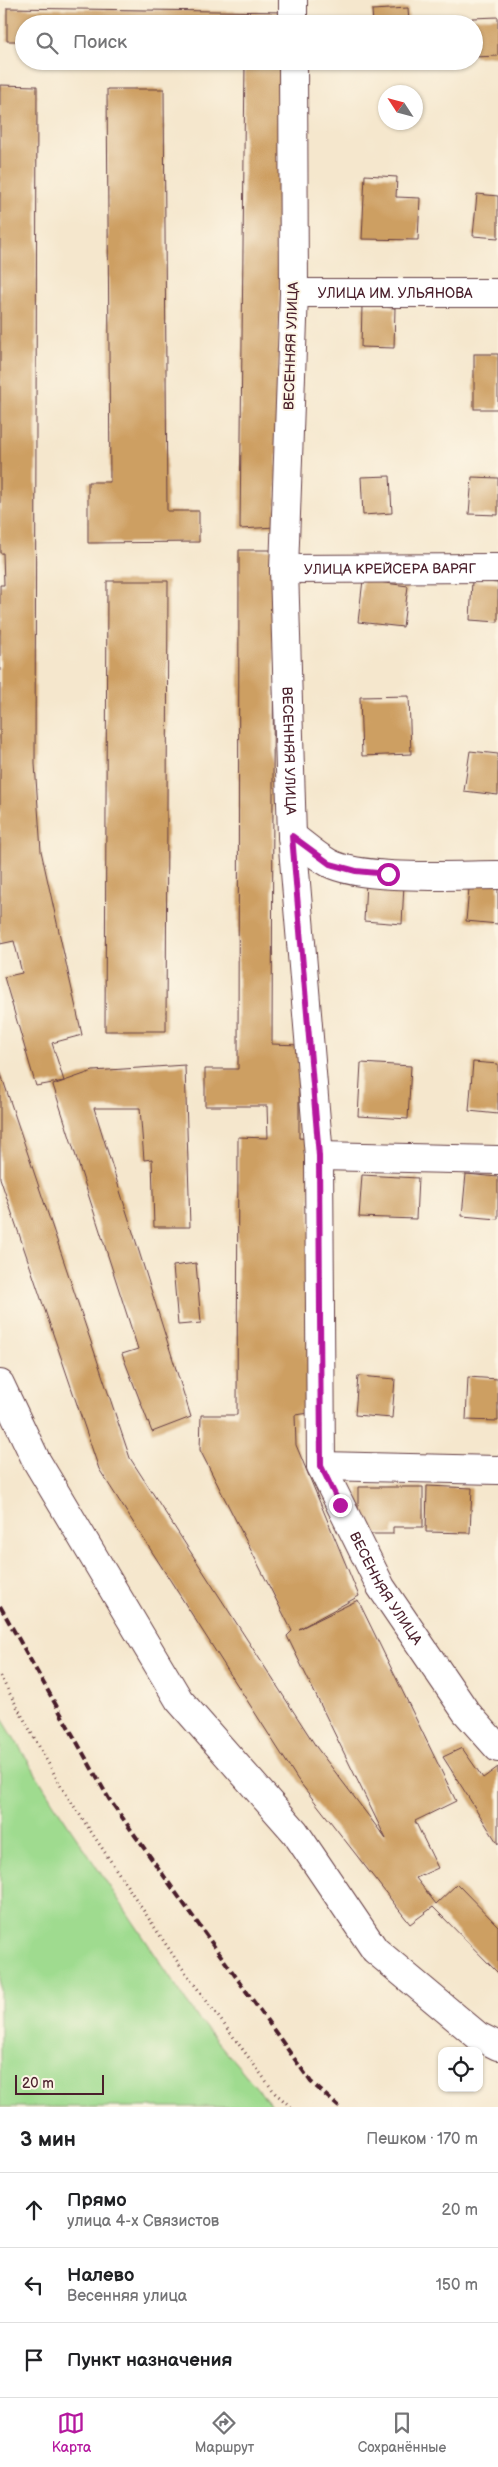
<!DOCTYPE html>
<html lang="ru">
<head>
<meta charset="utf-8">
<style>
  body { margin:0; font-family:"Balsamiq Sans",sans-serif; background:#f2f2f2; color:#202124 }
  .controls { position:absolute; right:15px; bottom:15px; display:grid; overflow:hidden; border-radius:10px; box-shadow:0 1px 4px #0004 }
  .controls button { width:45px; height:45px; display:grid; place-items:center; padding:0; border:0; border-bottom:1px solid #e0e0e0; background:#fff; color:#202124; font:25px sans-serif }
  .compass { position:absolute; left:378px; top:85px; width:45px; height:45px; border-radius:50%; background:#fff; box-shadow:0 1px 4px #0004; rotate:306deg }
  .scale { position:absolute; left:15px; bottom:12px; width:89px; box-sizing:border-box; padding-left:5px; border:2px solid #4a1f2b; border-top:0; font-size:14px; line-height:18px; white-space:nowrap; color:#4a1f2b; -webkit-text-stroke:4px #fcf5e5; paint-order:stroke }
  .stop { position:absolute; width:15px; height:15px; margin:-11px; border:4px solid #b5179e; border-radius:50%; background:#fff }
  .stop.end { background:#b5179e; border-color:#fff; box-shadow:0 1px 5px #0008 }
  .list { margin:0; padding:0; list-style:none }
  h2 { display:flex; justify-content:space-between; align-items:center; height:65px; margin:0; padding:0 20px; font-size:21px }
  h2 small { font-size:16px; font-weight:400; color:#757577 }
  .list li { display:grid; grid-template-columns:32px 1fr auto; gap:15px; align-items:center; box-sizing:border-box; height:75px; padding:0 20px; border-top:1px solid #e0e0e0 }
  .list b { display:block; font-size:19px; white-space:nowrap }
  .list p { margin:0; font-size:16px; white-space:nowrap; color:#757577 }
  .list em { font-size:16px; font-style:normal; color:#757577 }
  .icon { flex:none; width:28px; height:28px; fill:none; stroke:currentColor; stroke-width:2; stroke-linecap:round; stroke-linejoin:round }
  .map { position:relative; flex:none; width:498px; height:2107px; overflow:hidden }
  .search { position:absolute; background:#fff; box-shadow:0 1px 4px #0004; left:15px; right:15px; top:15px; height:55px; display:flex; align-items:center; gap:12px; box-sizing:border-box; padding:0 18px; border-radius:28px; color:#757577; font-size:19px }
  .sheet { height:290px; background:#fff }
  nav { display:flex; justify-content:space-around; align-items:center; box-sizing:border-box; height:70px; border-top:1px solid #e0e0e0; background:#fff; font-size:14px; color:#757577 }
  nav a { display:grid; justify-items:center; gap:2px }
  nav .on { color:#b5179e }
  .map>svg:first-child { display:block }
</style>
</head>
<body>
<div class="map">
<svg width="498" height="2107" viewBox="0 0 498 2107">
  <rect width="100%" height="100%" fill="#fcf5e5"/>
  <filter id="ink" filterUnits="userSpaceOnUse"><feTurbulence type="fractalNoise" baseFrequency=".02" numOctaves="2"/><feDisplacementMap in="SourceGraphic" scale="10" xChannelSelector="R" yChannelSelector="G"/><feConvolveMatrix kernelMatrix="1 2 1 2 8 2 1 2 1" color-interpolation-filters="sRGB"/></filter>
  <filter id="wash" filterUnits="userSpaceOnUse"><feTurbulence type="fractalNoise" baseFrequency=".0096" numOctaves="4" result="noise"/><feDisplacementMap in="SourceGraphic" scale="20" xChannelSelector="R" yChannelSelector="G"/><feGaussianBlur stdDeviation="1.12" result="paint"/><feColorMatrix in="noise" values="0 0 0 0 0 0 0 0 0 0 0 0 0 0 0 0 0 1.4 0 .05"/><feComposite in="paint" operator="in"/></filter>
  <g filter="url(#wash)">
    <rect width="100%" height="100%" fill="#f5e7cd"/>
    <path fill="#9fdb8f" stroke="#747d5d" d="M0,1715L53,1802L199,2020L273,2107H0Z"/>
    <g id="blocks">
      <g fill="#cd9f62">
        <path d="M7,8L284,12V24H24V41H7Z"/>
        <path d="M408,8L409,24H373L372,10Z"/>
        <path d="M498,17V56L474,57V24H472V18Z"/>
        <path d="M245,61H283L276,527L240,529Z"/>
        <path d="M375,61H410V66L375,67Z"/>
        <path d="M0,85L37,86L35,764L41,851L82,1035L52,1043L64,1081L36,1086L4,977L22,973L14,941L0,944V585H4L3,553H0Z"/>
        <path d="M107,89H164L167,511H199V542L88,543V482H110Z"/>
        <path d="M365,175L397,177L396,197L420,198L418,240L362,239Z"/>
        <path d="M477,194L498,196V238L473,236Z"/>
        <path d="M362,306L395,308L394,348L361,347Z"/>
        <rect x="474" y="354" width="24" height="55"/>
        <path d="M390,476L392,513L363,515L361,477Z"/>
        <path d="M472,477L498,478V515L469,514Z"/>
        <path d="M239,550H274L272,1044L299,1045V1138L310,1139V1413L295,1415L296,1445L359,1596L299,1629L358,1600L456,1801L415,1821L438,1868L416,1878L436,1904L457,1884L498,1926V1973L433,1907L410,1924L298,1780L99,1469L0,1178V1071L130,1458L317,1748L386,1839L287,1636L292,1631L200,1450L201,1415H237L238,1137L268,1138L267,1106H205V1069H238Z"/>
        <path d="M363,580L408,586L403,627L358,622Z"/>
        <path d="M107,581H168L166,1031H105Z"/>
        <path d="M472,581L498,583V622L470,620Z"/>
        <path d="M409,696L411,754L362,756L360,697Z"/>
        <path d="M470,751L498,754V795L464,791Z"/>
        <path d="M470,878L498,881V924L466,921Z"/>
        <path d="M366,882L404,884L402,924L364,921Z"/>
        <path d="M473,1062L498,1064V1114L469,1111Z"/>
        <path d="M361,1063L411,1066L408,1119L358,1116Z"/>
        <path d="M185,1065L190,1227H154L152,1159L144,1160L140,1108H94L191,1417L152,1432L122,1354L138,1349L53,1085L93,1071Z"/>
        <path d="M466,1174L498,1177V1219L462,1216Z"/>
        <path d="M362,1175L418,1178L416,1219L359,1217Z"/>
        <path d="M196,1263L201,1323L178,1325L173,1266Z"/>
        <path d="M358,1376L395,1379L392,1418L355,1415Z"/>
        <path d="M468,1377L498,1379V1421L466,1420Z"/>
        <path d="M427,1486L472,1488L470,1533L426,1532Z"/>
        <path d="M358,1487H423V1527H393V1534H358Z"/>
        <path d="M462,1748L483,1778L498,1767V1844L443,1757Z"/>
      </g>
    </g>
  </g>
  <g filter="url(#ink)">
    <use href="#blocks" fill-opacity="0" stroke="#643d43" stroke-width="1"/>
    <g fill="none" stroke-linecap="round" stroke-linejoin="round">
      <defs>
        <g id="minor">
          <path d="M293,0V24"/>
          <path id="s1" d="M293,61L294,293L284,569L292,836L319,1156L321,1466L381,1587L466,1712L498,1748"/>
          <path id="s2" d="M294,293H498"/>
          <path id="s3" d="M284,569L498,568"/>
          <path d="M292,836C304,845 316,856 329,863C363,881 457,875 498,875"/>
          <path d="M319,1156L498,1160"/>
          <path d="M0,1384L36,1460L179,1700L295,1832L375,1950L478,2036L498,2046"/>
          <path d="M321,1466L498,1470"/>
        </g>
      </defs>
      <use href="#minor" stroke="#643d43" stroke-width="30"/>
      <path stroke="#643d43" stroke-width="3" stroke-dasharray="1 4" stroke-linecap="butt" d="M0,1676L62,1788L177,1961L275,2093L291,2107"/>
      <use href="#minor" stroke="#fff" stroke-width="28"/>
      <path stroke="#4a1f2b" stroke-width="4" stroke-dasharray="8 4" stroke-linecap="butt" d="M0,1606L109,1799L311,2082L339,2107"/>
    </g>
  </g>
  <g fill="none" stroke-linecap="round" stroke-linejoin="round" filter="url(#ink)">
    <path stroke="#b5179e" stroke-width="6" d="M340,1505L321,1466L319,1156L292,836L330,864L356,871L388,874"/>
  </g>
  <g text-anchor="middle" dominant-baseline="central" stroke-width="4" stroke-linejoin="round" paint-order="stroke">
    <g font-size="14" fill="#4a1f2b" stroke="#fcf5e5">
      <text stroke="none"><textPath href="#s2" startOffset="101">УЛИЦА ИМ. УЛЬЯНОВА</textPath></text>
      <text transform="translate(291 346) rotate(-88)">ВЕСЕННЯЯ УЛИЦА</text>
      <text stroke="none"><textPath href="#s3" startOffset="106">УЛИЦА КРЕЙСЕРА ВАРЯГ</textPath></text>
      <text stroke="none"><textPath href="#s1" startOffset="690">ВЕСЕННЯЯ УЛИЦА</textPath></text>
      <text stroke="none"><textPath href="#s1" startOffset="1545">ВЕСЕННЯЯ УЛИЦА</textPath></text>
    </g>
  </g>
</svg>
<div class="controls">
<button><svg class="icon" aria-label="locate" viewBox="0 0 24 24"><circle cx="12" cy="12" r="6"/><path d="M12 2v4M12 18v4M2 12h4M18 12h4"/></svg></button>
</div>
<svg class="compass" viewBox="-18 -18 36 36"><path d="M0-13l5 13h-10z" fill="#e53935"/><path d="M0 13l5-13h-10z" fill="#757577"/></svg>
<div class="scale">20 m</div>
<div class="stop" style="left:388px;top:874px"></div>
<div class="stop end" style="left:340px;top:1505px"></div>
<div class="search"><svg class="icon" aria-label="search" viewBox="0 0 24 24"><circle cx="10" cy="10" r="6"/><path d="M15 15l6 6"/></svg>Поиск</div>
</div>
<section class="sheet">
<h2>3 мин<small>Пешком · 170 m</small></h2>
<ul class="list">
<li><svg class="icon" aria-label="ahead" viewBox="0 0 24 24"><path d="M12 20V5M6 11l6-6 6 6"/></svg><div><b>Прямо</b><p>улица 4-х Связистов</p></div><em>20 m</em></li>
<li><svg class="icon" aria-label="left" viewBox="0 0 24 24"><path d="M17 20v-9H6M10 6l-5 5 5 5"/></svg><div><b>Налево</b><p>Весенняя улица</p></div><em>150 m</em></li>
<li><svg class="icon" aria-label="arrive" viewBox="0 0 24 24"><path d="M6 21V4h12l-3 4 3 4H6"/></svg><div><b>Пункт назначения</b></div></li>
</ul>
</section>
<nav>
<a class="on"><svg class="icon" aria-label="map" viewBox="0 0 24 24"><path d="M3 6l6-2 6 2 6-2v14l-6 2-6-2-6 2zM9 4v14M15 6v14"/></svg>Карта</a>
<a><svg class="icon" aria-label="directions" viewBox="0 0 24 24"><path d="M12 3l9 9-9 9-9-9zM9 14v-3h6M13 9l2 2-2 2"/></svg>Маршрут</a>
<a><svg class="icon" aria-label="saved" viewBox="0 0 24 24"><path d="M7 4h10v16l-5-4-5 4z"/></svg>Сохранённые</a>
</nav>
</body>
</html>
